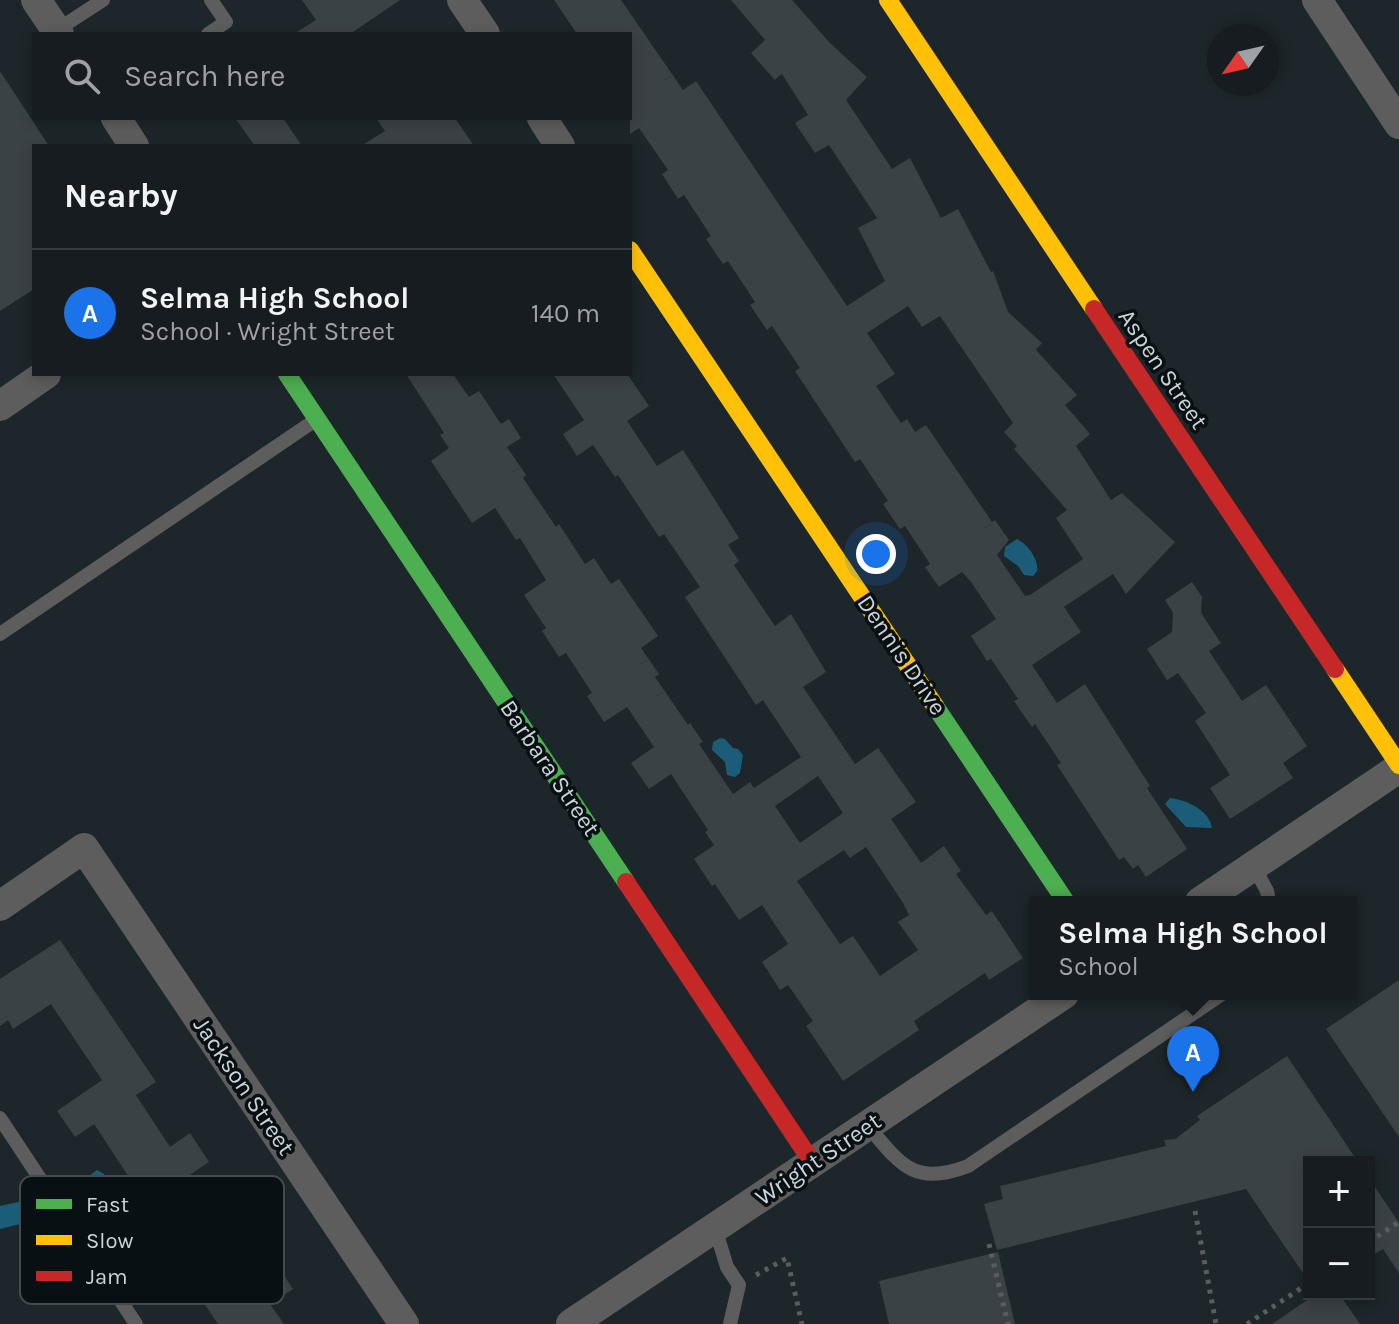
<!DOCTYPE html>
<html lang="en">
<head>
<meta charset="utf-8">
<style>
  body { margin:0; font-family:Karla,sans-serif; background:#23292d; color:#f1f3f6 }
  .controls { position:absolute; right:24px; bottom:24px; display:grid; overflow:hidden; border-radius:0px; box-shadow:0 4px 12px #0003 }
  .controls button { width:72px; height:72px; display:grid; place-items:center; padding:0; border:0; border-bottom:2px solid #353a3e; background:#161c20; color:#f1f3f6; font:40px sans-serif }
  .compass { position:absolute; left:1207px; top:24px; width:72px; height:72px; border-radius:50%; background:#161c20; box-shadow:0 4px 12px #0003; rotate:236deg }
  .you { position:absolute; left:876px; top:554px; width:28px; height:28px; margin:-20px; border:6px solid #fff; border-radius:50%; background:#1a73e8; box-shadow:0 0 0 12px #1a73e833 }
  .badge { display:grid; place-items:center; width:52px; height:52px; border-radius:50%; background:#1a73e8; color:#fff; font-size:26px; font-weight:700 }
  .pin { position:absolute; translate:-50% -66px; filter:drop-shadow(0 2px 4px #0008) }
  .pin::after { content:''; position:absolute; top:42px; width:28px; height:24px; background:inherit; clip-path:polygon(0 0,100% 0,50% 100%) }
  .popup { position:absolute; left:1029px; top:896px; width:328px; height:104px; box-sizing:border-box; display:grid; place-content:center; border-radius:0px; background:#161c20; filter:drop-shadow(0 2px 6px #0005); font-size:26px; white-space:nowrap; color:#9ea1a5 }
  .popup b { font-size:30px; color:#f1f3f6 }
  .popup::after { content:''; position:absolute; left:50%; top:100%; margin-left:-16px; border:16px solid transparent; border-top-color:#161c20 }
  .list { margin:0; padding:0; list-style:none }
  h2 { display:flex; justify-content:space-between; align-items:center; height:104px; margin:0; padding:0 32px; font-size:34px }
  h2 small { font-size:26px; font-weight:400; color:#9ea1a5 }
  .list li { display:grid; grid-template-columns:52px 1fr auto; gap:24px; align-items:center; box-sizing:border-box; height:128px; padding:0 32px; border-top:2px solid #353a3e }
  .list b { display:block; font-size:30px; white-space:nowrap }
  .list p { margin:0; font-size:26px; white-space:nowrap; color:#9ea1a5 }
  .list em { font-size:26px; font-style:normal; color:#9ea1a5 }
  .icon { flex:none; width:44px; height:44px; fill:none; stroke:currentColor; stroke-width:2; stroke-linecap:round; stroke-linejoin:round }
  .map { position:relative; flex:none; width:1399px; height:1324px; overflow:hidden }
  .search { position:absolute; background:#161c20; box-shadow:0 4px 12px #0003; left:32px; top:32px; width:600px; height:88px; display:flex; align-items:center; gap:20px; box-sizing:border-box; padding:0 28px; border-radius:0px; color:#9ea1a5; font-size:30px }
  .panel { position:absolute; background:#161c20; box-shadow:0 4px 12px #0003; left:32px; top:144px; width:600px; height:232px; border-radius:0px }
  .map>svg:first-child { display:block }
</style>
</head>
<body>
<div class="map">
<svg width="1399" height="1324" viewBox="0 0 1399 1324">
  <rect width="100%" height="100%" fill="#1d262a"/>
  <g fill="#1b5d78">
    <path d="M1017,539C1028,544 1039,560 1037,571L1033,576L1024,575L1018,566L1004,556L1005,547Z"/>
    <path d="M720,738L725,739L733,748L738,749L743,755L740,773L735,777L727,775L725,762L712,750L713,742Z"/>
    <path d="M1170,798C1187,800 1209,810 1212,828L1186,827L1165,804Z"/>
    <path d="M97,1170L104,1174L110,1190L121,1198L120,1205L115,1210C106,1212 91,1203 87,1196L89,1176Z"/>
    <path d="M27,1200L32,1221L0,1229V1206Z"/>
  </g>
  <g fill="#3b4246" fill-rule="evenodd">
    <path d="M302,0H400L350,34H294L316,20Z"/>
    <path d="M554,0H621L683,90L696,81L847,306L885,281L858,228L877,218L829,145L815,153L795,123L808,115L782,74L775,80L751,53L765,40L731,0H792L830,43L867,77L846,100L892,169L910,158L941,218L958,209L991,272L993,271L1008,312L1042,343L1036,350L1077,395L1065,405L1090,434L1076,446L1111,500L1122,493L1175,542L1126,594L1113,574L1064,607L1081,632L1032,665L1057,703L1085,684L1150,786L1147,788L1187,849L1146,877L1138,865L1133,869L1124,857L1119,860L1057,765L1061,763L1035,724L1032,727L1014,701L1018,699L991,659L987,661L971,636L996,619L971,582L962,572L939,587L925,567L930,564L905,526L900,529L883,504L888,501L860,459L855,462L795,371L800,368L772,326L767,330L750,305L755,302L728,261L723,264L706,239L711,236L684,195L678,199L662,174L668,170L639,128L630,134V34H577ZM908,306L922,327L940,316L1013,423L1004,432L1017,446L1014,449L1067,510L1056,518L1083,559L1030,595L1025,596L997,555L1009,540L995,520L992,522L926,425L915,432L907,419L901,423L876,386L895,374L867,333Z"/>
    <path d="M0,71L49,146H34V289L0,311Z"/>
    <path d="M235,118H283L302,146H255Z"/>
    <path d="M376,118H455L474,146H361L385,131Z"/>
    <path d="M406,374H453L469,397L479,391L501,424L509,419L521,438L507,447L526,475L523,478L556,527L559,524L585,564L594,558L611,584L619,579L658,636L641,648L659,674L655,677L688,725L690,723L703,742L699,744L733,794L750,782L754,788L801,757L763,700L756,705L685,597L700,587L664,534L659,537L618,475L615,477L593,445L577,456L563,434L584,420L553,374H627L649,406L627,421L657,466L683,450L703,481L739,538L728,545L739,561L734,565L742,577L775,626L791,614L826,672L803,687L855,764L878,748L916,802L891,819L921,863L944,846L961,871L956,874L986,915L992,911L1023,958L989,980L985,973L914,1021L919,1030L843,1081L806,1026L813,1021L788,985L780,990L762,962L788,944L762,905L739,920L715,884L712,886L694,859L714,845L705,832L708,830L671,774L649,789L631,763L654,747L627,707L604,722L587,696L592,693L566,653L559,657L542,631L546,628L524,595L546,580L520,538L516,540L495,508L472,523L431,461L449,448L440,435L444,433ZM818,776L843,813L800,843L775,806ZM866,847L903,903L909,915L898,922L918,950L880,976L853,936L840,944L797,881L844,850L850,858Z"/>
    <path d="M1192,582L1202,597L1201,613L1221,643L1209,651L1242,701L1266,685L1307,746L1283,763L1293,778L1230,819L1210,788L1230,775L1195,721L1206,713L1178,673L1167,680L1147,649L1172,632L1173,613L1165,600Z"/>
    <path d="M60,940L156,1082L136,1095L170,1147L190,1133L209,1162L182,1180L211,1224L238,1206L293,1289L270,1304L284,1324H218L150,1223L156,1218L94,1124L75,1137L57,1111L102,1080L51,1004L13,1029L8,1020L0,1026V979Z"/>
    <path d="M1399,980V1137L1326,1029Z"/>
    <path d="M1287,1056L1358,1162H1309V1282L1246,1189L997,1250L984,1204L1003,1199L1000,1186L1166,1146L1164,1140L1175,1139L1200,1120L1197,1116Z"/>
    <path d="M1369,1178L1399,1223V1273L1383,1249L1369,1257Z"/>
    <path d="M998,1252L1015,1324H889L879,1281Z"/>
    <path d="M1316,1294H1339L1360,1324H1272Z"/>
  </g>
  <g fill="none" stroke-linecap="round" stroke-linejoin="round">
    <g stroke="#5a5d5f" stroke-width="5" stroke-dasharray="4 6" stroke-linecap="butt">
      <path d="M1195,1211L1216,1324"/>
      <path d="M1369,1242L1399,1222"/>
      <path d="M989,1244L1008,1324"/>
      <path d="M756,1275L787,1258L802,1324"/>
      <path d="M1247,1324L1309,1283"/>
    </g>
    <g stroke="#5e5d5d" stroke-width="14">
      <path d="M57,30L103,0"/>
      <path d="M208,34L226,22L211,0"/>
      <path d="M0,634L314,421"/>
      <path d="M1253,865L1267,891L1269,902"/>
      <path d="M0,1118L136,1324"/>
      <path d="M868,1126C900,1164 914,1187 968,1166L1222,994"/>
      <path d="M715,1228L727,1267L739,1285L730,1324"/>
    </g>
    <g stroke="#5e5d5d" stroke-width="30">
      <path d="M36,0L59,34"/>
      <path d="M462,0L485,34"/>
      <path d="M1317,0L1399,124"/>
      <path d="M116,118L134,146"/>
      <path d="M542,118L560,146"/>
      <path d="M0,406L46,374"/>
      <path d="M1200,902L1399,768"/>
      <path d="M0,906L84,848L404,1324"/>
      <path d="M571,1324L1064,994"/>
    </g>
    <g stroke="#4caf50" stroke-width="18">
      <path d="M287,374L626,882"/>
      <path d="M935,706L1066,902"/>
    </g>
    <g stroke="#ffc107" stroke-width="18">
      <path d="M888,0L1094,309"/>
      <path d="M630,250L935,706"/>
      <path d="M1335,669L1399,765"/>
    </g>
    <g stroke="#c62828" stroke-width="18">
      <path d="M1094,309L1335,669"/>
      <path d="M626,882L812,1162"/>
    </g>
  </g>
  <g text-anchor="middle" dominant-baseline="central" stroke-width="7" stroke-linejoin="round" paint-order="stroke">
    <g font-size="24" fill="#cad4d9" stroke="#091013">
      <text transform="translate(1163 369) rotate(56)">Aspen Street</text>
      <text transform="translate(902 655) rotate(56)">Dennis Drive</text>
      <text transform="translate(550 768) rotate(56)">Barbara Street</text>
      <text transform="translate(244 1086) rotate(56)">Jackson Street</text>
      <text transform="translate(818 1159) rotate(-34)">Wright Street</text>
    </g>
  </g>
  <rect x="20" y="1176" width="264" height="128" rx="12" fill="#091013" stroke="#434b4e" stroke-width="2"/>
  <rect x="36" y="1199" width="36" height="10" fill="#4caf50"/>
  <rect x="36" y="1235" width="36" height="10" fill="#ffc107"/>
  <rect x="36" y="1271" width="36" height="10" fill="#c62828"/>
  <g font-size="22" fill="#cad4d9">
    <text x="86" y="1212">Fast</text>
    <text x="86" y="1248">Slow</text>
    <text x="86" y="1284">Jam</text>
  </g>
</svg>
<div class="controls">
<button>+</button>
<button>−</button>
</div>
<svg class="compass" viewBox="-18 -18 36 36"><path d="M0-13l5 13h-10z" fill="#e53935"/><path d="M0 13l5-13h-10z" fill="#9ea1a5"/></svg>
<div class="you"></div>
<div class="pin badge" style="left:1193px;top:1092px">A</div>
<div class="popup"><b>Selma High School</b>School</div>
<div class="search"><svg class="icon" aria-label="search" viewBox="0 0 24 24"><circle cx="10" cy="10" r="6"/><path d="M15 15l6 6"/></svg>Search here</div>
<section class="panel">
<h2>Nearby<small></small></h2>
<ul class="list">
<li><span class="badge">A</span><div><b>Selma High School</b><p>School · Wright Street</p></div><em>140 m</em></li>
</ul>
</section>
</div>
</body>
</html>
